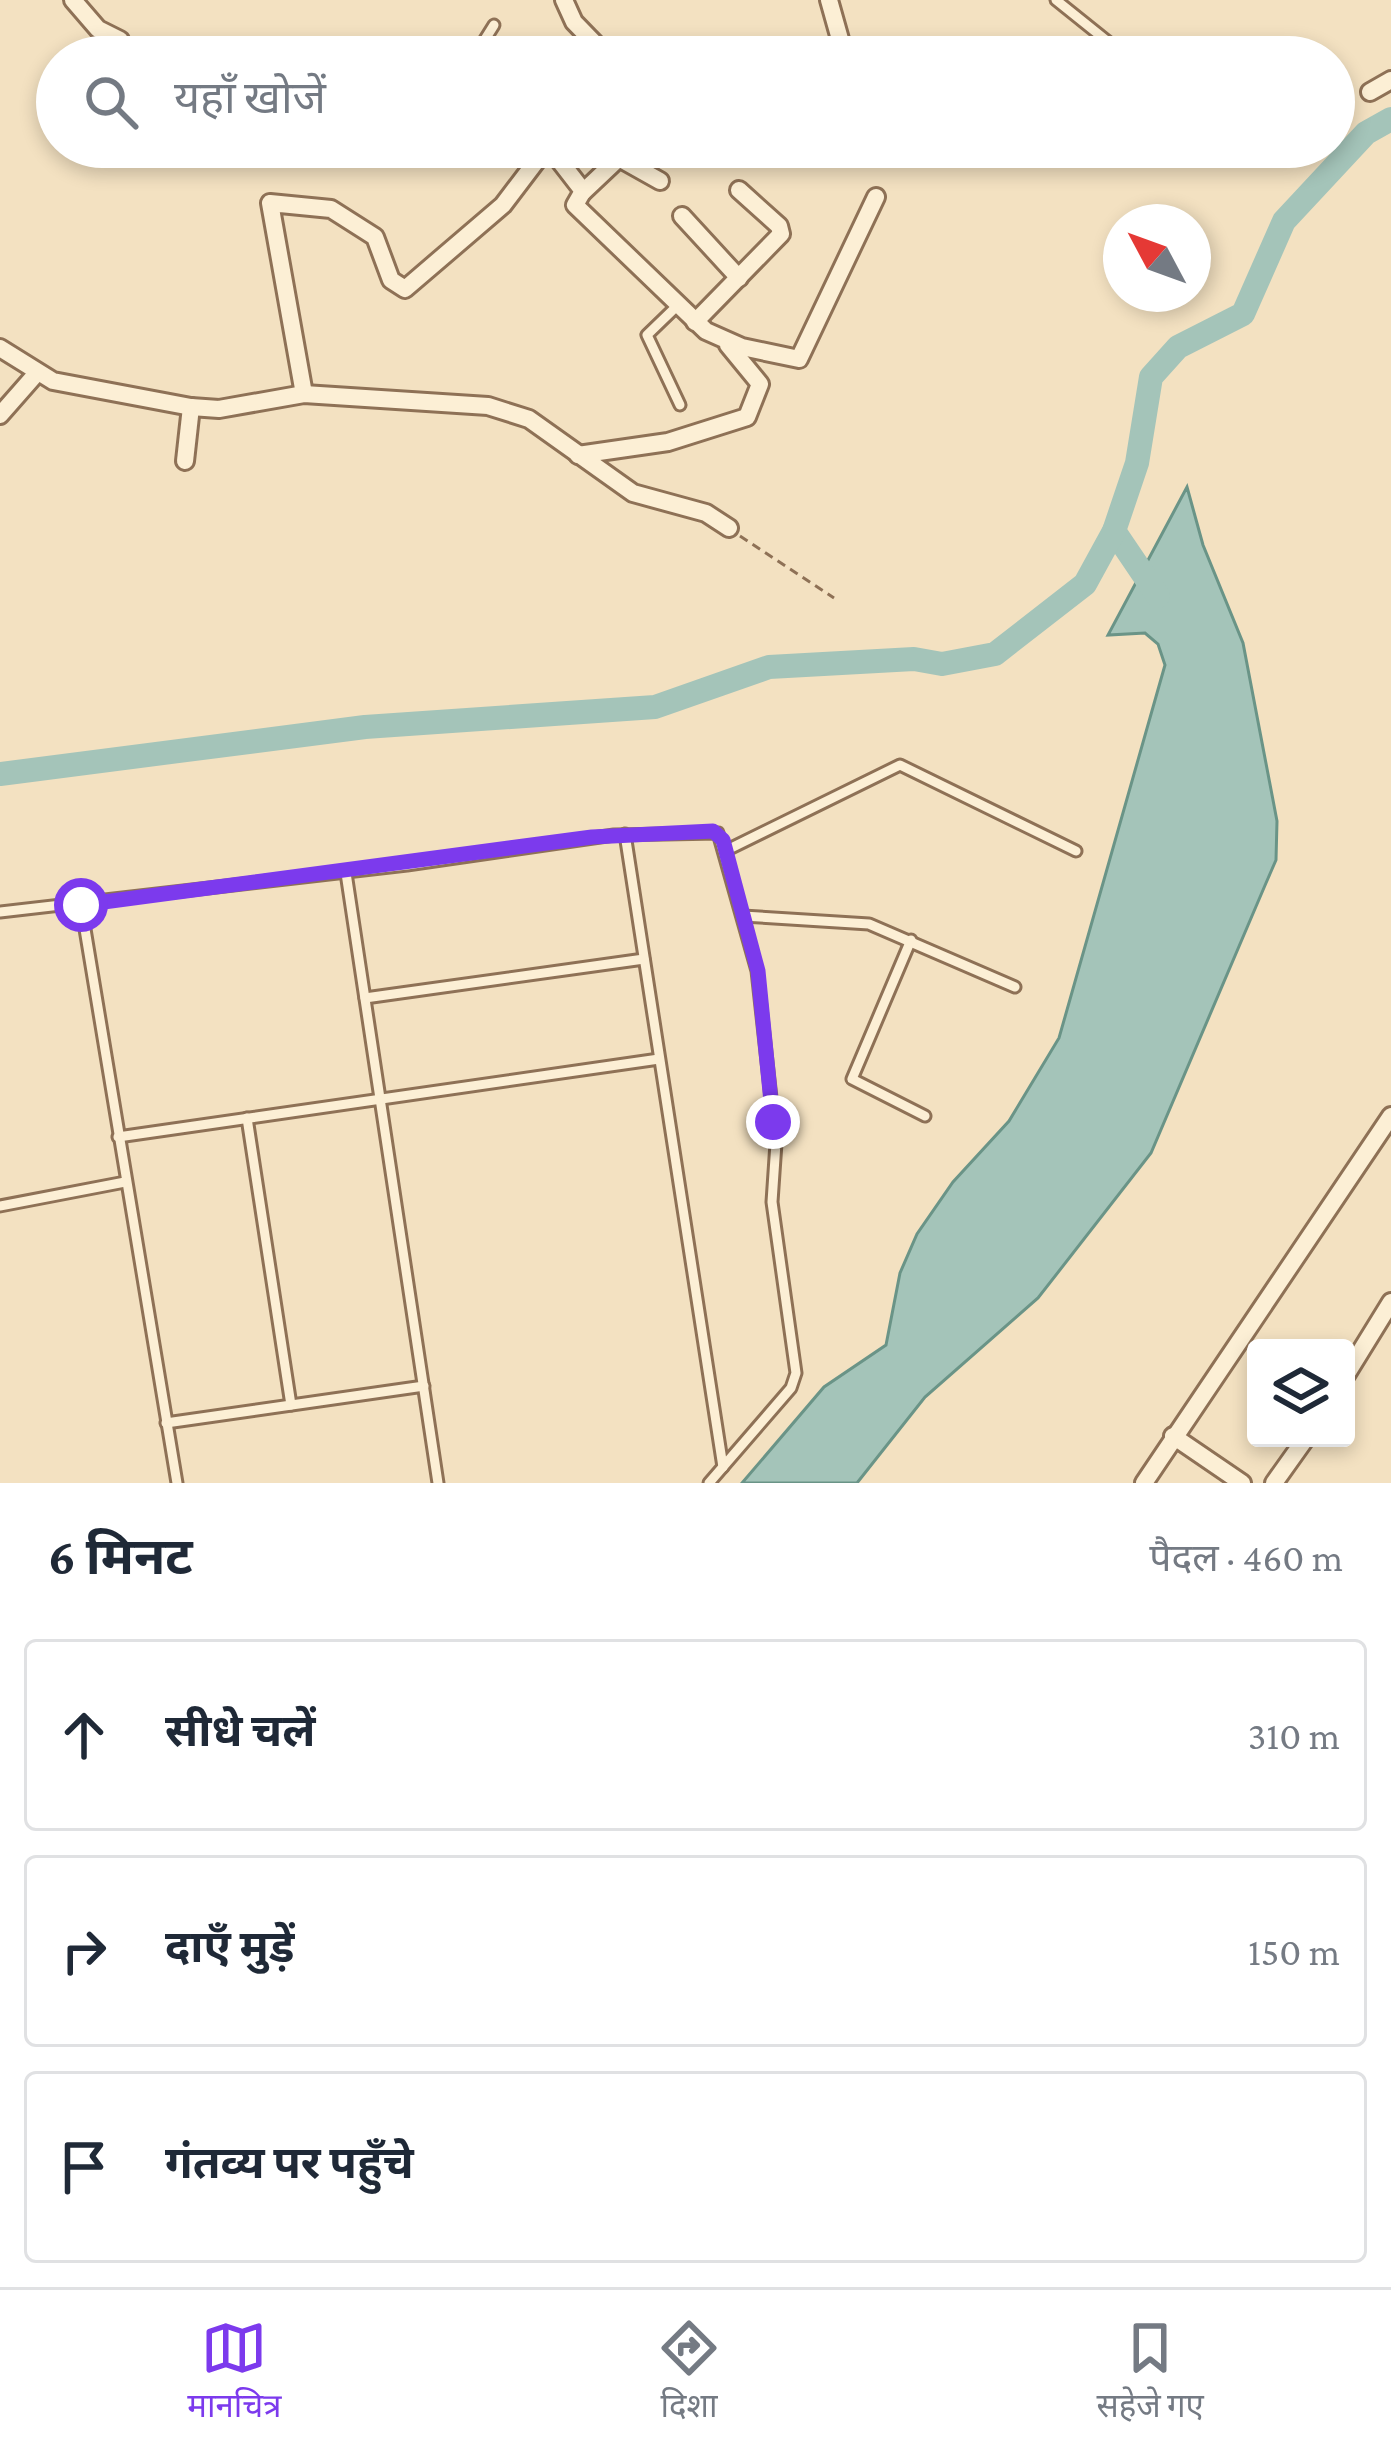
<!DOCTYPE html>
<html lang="hi">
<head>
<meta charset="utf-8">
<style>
  body { margin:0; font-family:"Crimson Pro","Noto Sans Devanagari",serif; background:#f6f6f7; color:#1f2937 }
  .controls { position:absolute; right:36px; bottom:36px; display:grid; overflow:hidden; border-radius:12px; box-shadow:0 6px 18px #0003 }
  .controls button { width:108px; height:108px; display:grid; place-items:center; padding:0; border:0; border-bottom:3px solid #e0e1e3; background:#fff; color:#1f2937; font:60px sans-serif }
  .compass { position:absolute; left:1103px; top:204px; width:108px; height:108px; border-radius:50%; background:#fff; box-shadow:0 6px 18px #0003; rotate:311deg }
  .stop { position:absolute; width:36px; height:36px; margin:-27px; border:9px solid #7c3aed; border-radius:50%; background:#fff }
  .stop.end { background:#7c3aed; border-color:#fff; box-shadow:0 3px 12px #0008 }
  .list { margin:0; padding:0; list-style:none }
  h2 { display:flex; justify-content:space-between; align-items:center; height:156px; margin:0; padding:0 48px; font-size:51px }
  h2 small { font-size:39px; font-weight:400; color:#747a83 }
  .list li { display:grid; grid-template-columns:78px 1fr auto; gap:36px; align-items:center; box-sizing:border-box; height:192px; margin:0 24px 24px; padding:0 24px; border:3px solid #e0e1e3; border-radius:12px }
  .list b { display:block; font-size:45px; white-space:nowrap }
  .list em { font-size:39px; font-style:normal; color:#747a83 }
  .icon { flex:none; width:66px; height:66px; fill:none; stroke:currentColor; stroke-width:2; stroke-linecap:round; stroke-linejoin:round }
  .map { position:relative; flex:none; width:1391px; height:1483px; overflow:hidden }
  .search { position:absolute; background:#fff; box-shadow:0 6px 18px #0003; left:36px; right:36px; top:36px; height:132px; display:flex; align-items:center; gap:30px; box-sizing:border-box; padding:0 42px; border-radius:66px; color:#747a83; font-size:45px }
  .sheet { height:804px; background:#fff }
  nav { display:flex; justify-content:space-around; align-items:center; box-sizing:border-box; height:168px; border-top:3px solid #e0e1e3; background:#fff; font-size:33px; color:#747a83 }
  nav a { display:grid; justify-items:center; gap:6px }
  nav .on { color:#7c3aed }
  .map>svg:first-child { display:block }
</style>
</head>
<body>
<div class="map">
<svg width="1391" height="1483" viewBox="0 0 1391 1483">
  <rect width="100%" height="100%" fill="#f3e1c1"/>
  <path fill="#a4c4b9" stroke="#6a9487" stroke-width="3" d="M1187,487L1203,545L1243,643L1277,821L1276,860L1266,883L1151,1153L1038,1298L925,1397L857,1483H742L824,1387L886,1345L900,1273L917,1234L953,1182L1009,1121L1059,1038L1165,665L1158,644L1145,633L1108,635Z"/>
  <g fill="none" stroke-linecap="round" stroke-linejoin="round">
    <g stroke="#a4c4b9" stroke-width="24">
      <path d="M1114,531L1158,596"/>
      <path d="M0,774L365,727L655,707L769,667L914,659L942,664L995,654L1085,584L1114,531L1137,463L1151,377L1178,347L1243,314L1284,221L1366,133L1391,119"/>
    </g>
    <defs>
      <g id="lane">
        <path d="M1056,0L1127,57"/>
        <path d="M474,57L494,25"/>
        <path d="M677,306L647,335L680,405"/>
        <path d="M625,834L723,1467"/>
        <path d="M725,851L900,765L1076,851"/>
        <path d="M346,873L438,1483"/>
        <path d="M81,905L177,1483"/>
        <path d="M0,912L407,865L614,835L718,833L757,971L776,1143L772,1202L796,1373L791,1388L709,1483"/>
        <path d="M743,916L869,924L1015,987"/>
        <path d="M911,940L852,1079L925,1116"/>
        <path d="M365,998L644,959"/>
        <path d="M247,1118L291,1405"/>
        <path d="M118,1137L659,1059"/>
        <path d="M0,1206L125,1182"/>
        <path d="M166,1423L424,1386"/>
      </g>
      <g id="street">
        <path d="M73,0L98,29L120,40"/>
        <path d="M564,0L574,22L608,57"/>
        <path d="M829,0L845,57"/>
        <path d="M397,52L401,57"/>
        <path d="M1370,92L1391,80"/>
        <path d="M549,147L583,191L575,205L706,331L742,347L799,359L876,197"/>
        <path d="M583,192L619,158L660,181"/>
        <path d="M682,216L739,278"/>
        <path d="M695,322L781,234L779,226L739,190"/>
        <path d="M0,348L53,381L191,407L219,409L304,394L488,406L529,419L633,493L706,513L729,528"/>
        <path d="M304,394L270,203L331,209L375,237L391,280L405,289L503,205L547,147"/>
        <path d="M0,415L36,374"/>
        <path d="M578,455L668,442L747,417L760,384L728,345"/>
        <path d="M185,461L191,407"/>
        <path d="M1346,1375L1391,1302"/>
        <path d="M1173,1436L1242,1483"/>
        <path d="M1144,1483L1391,1116"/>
        <path d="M1274,1483L1306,1438"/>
      </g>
    </defs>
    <use href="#lane" stroke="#8e7156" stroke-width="15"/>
    <use href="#street" stroke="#8e7156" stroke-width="22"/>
    <path stroke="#8e7156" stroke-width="3" stroke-dasharray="9 6" stroke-linecap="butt" d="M740,536L834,598"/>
    <use href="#lane" stroke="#fcefd5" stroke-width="9"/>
    <use href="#street" stroke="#fcefd5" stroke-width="16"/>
  </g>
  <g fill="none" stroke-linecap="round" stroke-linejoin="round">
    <path stroke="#7c3aed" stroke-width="15" d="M81,905L592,837L713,831L723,840L758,971L773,1122"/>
  </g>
</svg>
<div class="controls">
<button><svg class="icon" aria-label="layers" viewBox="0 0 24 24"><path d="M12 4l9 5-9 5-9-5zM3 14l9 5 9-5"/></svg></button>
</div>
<svg class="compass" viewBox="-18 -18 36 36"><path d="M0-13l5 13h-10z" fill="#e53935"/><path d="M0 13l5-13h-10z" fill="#747a83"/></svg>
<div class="stop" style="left:81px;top:905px"></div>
<div class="stop end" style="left:773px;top:1122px"></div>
<div class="search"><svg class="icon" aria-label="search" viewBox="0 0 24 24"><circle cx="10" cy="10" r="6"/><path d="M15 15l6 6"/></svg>यहाँ खोजें</div>
</div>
<section class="sheet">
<h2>6 मिनट<small>पैदल · 460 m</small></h2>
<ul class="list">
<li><svg class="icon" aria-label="ahead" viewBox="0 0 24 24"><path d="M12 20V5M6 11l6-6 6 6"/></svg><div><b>सीधे चलें</b></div><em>310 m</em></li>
<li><svg class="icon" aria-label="right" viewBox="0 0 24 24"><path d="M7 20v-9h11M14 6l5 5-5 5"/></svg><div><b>दाएँ मुड़ें</b></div><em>150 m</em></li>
<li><svg class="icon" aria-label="arrive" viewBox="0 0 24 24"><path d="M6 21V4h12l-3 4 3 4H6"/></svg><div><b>गंतव्य पर पहुँचे</b></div></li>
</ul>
</section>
<nav>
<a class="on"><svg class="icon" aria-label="map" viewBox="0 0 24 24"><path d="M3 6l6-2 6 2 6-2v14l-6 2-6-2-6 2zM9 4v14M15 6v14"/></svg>मानचित्र</a>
<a><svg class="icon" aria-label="directions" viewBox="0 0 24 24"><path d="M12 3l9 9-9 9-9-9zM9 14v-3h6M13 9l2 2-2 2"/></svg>दिशा</a>
<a><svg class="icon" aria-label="saved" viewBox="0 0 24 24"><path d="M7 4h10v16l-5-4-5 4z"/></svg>सहेजे गए</a>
</nav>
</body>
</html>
